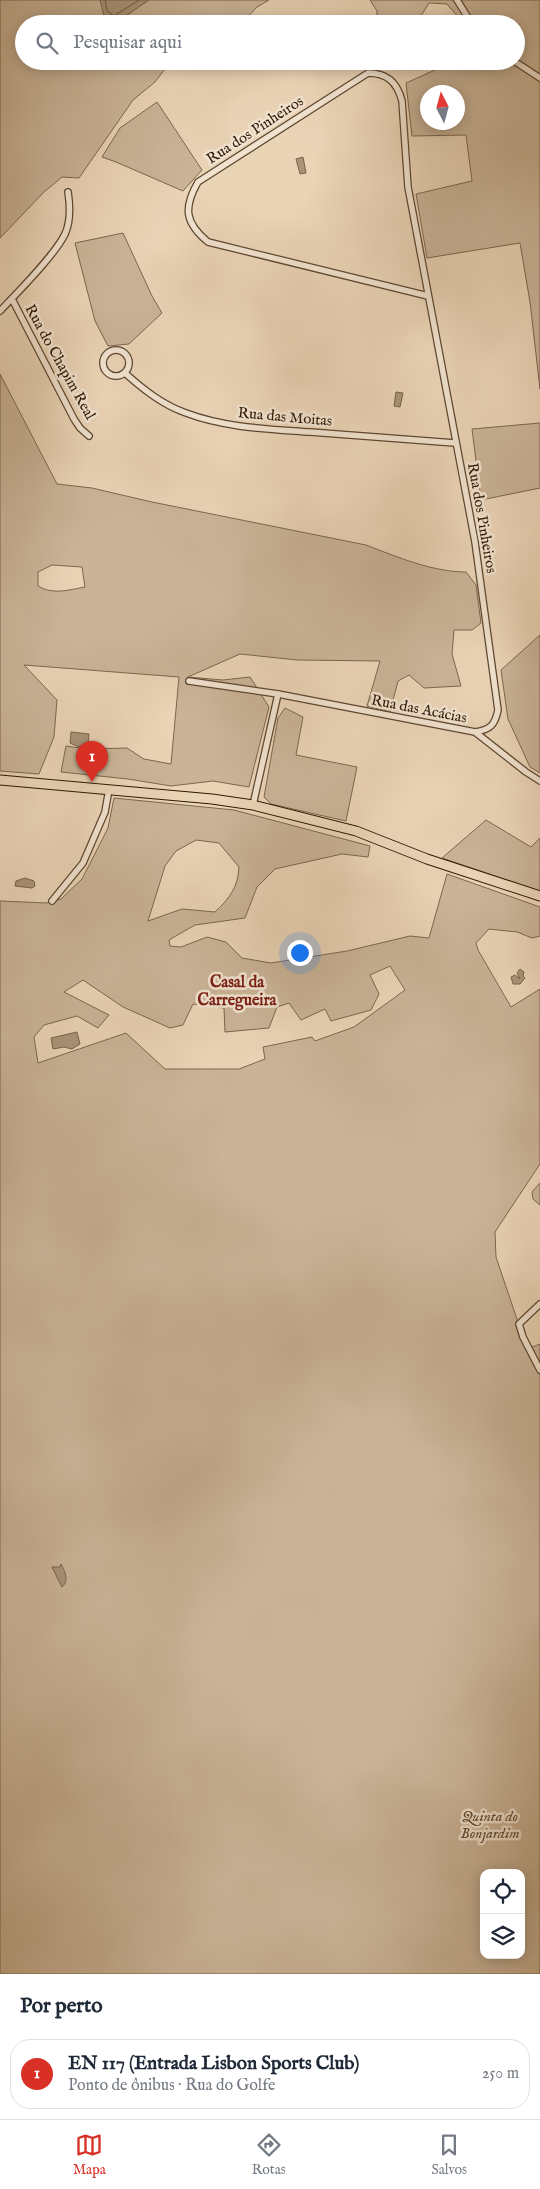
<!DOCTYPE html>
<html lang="pt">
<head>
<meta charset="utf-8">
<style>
  body { margin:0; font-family:"IM FELL English",serif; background:#f2f2f3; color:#1f2937 }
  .controls { position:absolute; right:15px; bottom:15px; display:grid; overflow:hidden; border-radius:10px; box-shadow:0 2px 12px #0003 }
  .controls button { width:45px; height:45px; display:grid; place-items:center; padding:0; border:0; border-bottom:1px solid #e0e1e3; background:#fff; color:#1f2937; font:25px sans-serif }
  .compass { position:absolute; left:420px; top:85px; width:45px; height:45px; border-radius:50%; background:#fff; box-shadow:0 2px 12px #0003; rotate:354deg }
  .you { position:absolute; left:299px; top:952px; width:18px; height:18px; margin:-12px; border:4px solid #fff; border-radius:50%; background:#1a73e8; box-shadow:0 0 0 8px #1a73e833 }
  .badge { display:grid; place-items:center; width:32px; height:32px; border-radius:50%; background:#d93025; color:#fff; font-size:16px; font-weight:700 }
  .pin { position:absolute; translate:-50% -41px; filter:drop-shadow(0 1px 2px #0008) }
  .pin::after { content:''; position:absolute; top:26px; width:18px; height:15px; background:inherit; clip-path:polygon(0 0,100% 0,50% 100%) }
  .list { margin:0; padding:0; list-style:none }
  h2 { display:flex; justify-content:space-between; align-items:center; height:65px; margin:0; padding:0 20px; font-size:21px }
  h2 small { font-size:16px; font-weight:400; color:#747a83 }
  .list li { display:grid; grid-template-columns:32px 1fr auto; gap:15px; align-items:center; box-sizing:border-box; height:70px; margin:0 10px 10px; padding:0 10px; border:1px solid #e0e1e3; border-radius:20px }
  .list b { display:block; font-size:19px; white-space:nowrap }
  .list p { margin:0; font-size:16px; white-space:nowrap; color:#747a83 }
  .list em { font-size:16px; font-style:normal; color:#747a83 }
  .icon { flex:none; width:28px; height:28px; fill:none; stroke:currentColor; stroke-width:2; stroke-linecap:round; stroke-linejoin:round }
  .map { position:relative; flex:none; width:540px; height:1974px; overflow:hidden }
  .search { position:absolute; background:#fff; box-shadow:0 2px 12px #0003; left:15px; right:15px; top:15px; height:55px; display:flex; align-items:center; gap:12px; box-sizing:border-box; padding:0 18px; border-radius:28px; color:#747a83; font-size:19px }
  .sheet { height:145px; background:#fff }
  nav { display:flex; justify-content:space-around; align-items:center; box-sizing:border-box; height:70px; border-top:1px solid #e0e1e3; background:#fff; font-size:14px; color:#747a83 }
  nav a { display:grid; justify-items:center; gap:2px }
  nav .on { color:#d93025 }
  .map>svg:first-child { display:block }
</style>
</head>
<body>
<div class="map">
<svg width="540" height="1974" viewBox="0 0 540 1974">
  <rect width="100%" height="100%" fill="#ead4b6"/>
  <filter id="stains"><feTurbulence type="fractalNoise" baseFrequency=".004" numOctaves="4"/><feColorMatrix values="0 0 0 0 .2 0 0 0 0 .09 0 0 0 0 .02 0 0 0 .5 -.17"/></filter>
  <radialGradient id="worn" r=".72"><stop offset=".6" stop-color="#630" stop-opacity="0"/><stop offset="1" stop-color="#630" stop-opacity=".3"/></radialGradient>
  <g fill="#cab498" stroke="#7c664e" fill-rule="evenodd">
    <path d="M0,0H269L257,7L241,24H24V61H176L164,70L155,82L133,100L79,178L62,177L44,192L0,238Z"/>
    <path d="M370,0H540V389L530,302L520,243L427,258L416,194L472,181L466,135L412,136L406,83L455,61H516V24H464L447,4L429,3L416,24H377V11ZM428,92H458V122H428Z"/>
    <path d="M157,102L202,170L183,191L116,162L102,157L120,128Z"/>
    <path d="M123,233L152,296L162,313L129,344L108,346L95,321L75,243Z"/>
    <path d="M0,374L57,484L92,488L152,502L366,545C397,557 433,572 466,572L476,585L481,623L472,630H454L452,654L461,686L424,688L409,675L398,681L390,712L367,706L380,661L297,660L240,654L188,677L223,680L250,677L269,707L249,787L213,781L171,786L128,779L61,772L66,746L87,749L127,748L144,759L171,764L179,677L24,665L57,700L54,737L39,774L0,771ZM52,565L82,567L85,587C68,590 53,595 38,586V572Z"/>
    <path d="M540,423V488L481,500L472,429Z"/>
    <path d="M540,635V773L530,767L508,719L501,670Z"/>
    <path d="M285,708L303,717L296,755L357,767L346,821L271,804L264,797L278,718Z"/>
    <path d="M114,798L234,810L370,846L368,857L342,854L275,869L257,887L245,918L195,925L169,940L170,946L181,947L207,937L226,942L242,958L271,963L347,951L410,936L429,938L447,874L540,907V936L532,938L517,932L489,929L476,943L478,950L511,1007L540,989V1164L495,1232L496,1257L527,1349L540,1344V1974H0V901L47,903L61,899L82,879L108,828ZM196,840L219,843L239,867C238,887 230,898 215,912L182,909L148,921L165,866L176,851ZM390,966L405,990L354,1027L315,1041L312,1037L263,1047L265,1059L239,1069H165L126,1033L38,1063L34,1037L44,1025L77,1016L98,1028L109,1015L64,992L83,980L123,1007L170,1028L183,1025L193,1004L224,1008L225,1032L269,1028L277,1007L289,1003L301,1020L325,1009L331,1021L371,1010L379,994L370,975ZM484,1873H521V1955H484Z"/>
    <path d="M486,820L531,847L540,838V891L442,858Z"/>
    <path d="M540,1183V1205L533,1199L532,1192Z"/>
  </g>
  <g fill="#aa9479" stroke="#78624a">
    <path d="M100,0H149L127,15L121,17L119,20L113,22L104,16Z"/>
    <path d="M303,157L306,173L300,174L296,159Z"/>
    <path d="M396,392L403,393L400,407L394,406Z"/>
    <path d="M71,732L89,734L88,744L79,747L70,743Z"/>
    <path d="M25,878L34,881L35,886L32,888L15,886L16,881Z"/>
    <path d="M520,969L524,972L523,976L525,978L520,984H513L511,977L515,975L520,979L517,973Z"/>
    <path d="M77,1032L80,1044L72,1049L64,1047L53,1049L51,1038Z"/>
    <path d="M61,1564C64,1570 70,1580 62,1587L52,1567H60Z"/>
  </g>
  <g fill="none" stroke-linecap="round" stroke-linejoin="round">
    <path stroke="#6c563e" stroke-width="1" d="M105,0L107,11L114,16L139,0"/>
    <defs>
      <g id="street">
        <path d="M457,0L472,24"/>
        <path d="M514,61L540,78"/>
        <path d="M428,296L208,242C185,223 183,208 198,182L368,73C387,73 397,82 402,101L408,187L475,542L498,710C495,725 490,730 475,732"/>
        <path d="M12,299L74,419L80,428L89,436"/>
        <path d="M0,311C17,293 55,255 65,234C71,221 70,205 68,192"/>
        <circle cx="116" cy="363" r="13"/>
        <path d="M126,374C144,390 163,405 186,413C226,428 269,429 310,432C359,436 407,439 455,443"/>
        <path d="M189,681L278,694"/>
        <path d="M253,805L278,694L475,732L526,772L540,781"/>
        <path d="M52,901L83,863L105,812L109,789"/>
        <path d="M540,1304L519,1324L523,1337L540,1370"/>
      </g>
      <path id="primary" d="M0,780L212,799L253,805L356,831L427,859L540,896"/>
    </defs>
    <use href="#street" stroke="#5d4730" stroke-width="8"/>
    <use href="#primary" stroke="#2e1804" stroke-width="11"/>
    <use href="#street" stroke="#f1e3d0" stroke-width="5.5"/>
    <use href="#primary" stroke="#ead4b6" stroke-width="9"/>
  </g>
  <g text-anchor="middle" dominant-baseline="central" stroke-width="5" stroke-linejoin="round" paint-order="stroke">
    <g font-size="15" fill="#2e1804" stroke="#f1e3d0">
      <text transform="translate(255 130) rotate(-33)">Rua dos Pinheiros</text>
      <text transform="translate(60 362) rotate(61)">Rua do Chapim Real</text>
      <text transform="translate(285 417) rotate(5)">Rua das Moitas</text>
      <text transform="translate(482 518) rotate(80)">Rua dos Pinheiros</text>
      <text transform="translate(419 709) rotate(11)">Rua das Acácias</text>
    </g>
    <g font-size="15" font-style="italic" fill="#5d4730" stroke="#f1e3d0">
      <text x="490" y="1816">Quinta do<tspan x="490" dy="17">Bonjardim</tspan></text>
    </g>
    <g font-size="16" font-weight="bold" fill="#7a1f14" stroke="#f1e3d0">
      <text x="237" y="983">Casal da<tspan x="237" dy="18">Carregueira</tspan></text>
    </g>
  </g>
  <rect width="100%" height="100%" filter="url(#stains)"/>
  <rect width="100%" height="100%" fill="url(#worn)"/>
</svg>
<div class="controls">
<button><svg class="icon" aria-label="locate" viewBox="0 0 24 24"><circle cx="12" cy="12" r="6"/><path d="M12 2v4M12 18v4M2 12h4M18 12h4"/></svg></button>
<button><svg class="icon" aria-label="layers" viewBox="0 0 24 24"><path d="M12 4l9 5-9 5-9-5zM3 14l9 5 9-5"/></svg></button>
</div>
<svg class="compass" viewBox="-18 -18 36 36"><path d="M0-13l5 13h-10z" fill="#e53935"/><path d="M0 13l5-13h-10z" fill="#747a83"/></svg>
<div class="you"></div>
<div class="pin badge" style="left:92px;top:782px">1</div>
<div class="search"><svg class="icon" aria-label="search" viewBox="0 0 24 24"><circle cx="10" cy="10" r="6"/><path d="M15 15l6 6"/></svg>Pesquisar aqui</div>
</div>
<section class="sheet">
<h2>Por perto<small></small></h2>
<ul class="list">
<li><span class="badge">1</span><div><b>EN 117 (Entrada Lisbon Sports Club)</b><p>Ponto de ônibus · Rua do Golfe</p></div><em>250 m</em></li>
</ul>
</section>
<nav>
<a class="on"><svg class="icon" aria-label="map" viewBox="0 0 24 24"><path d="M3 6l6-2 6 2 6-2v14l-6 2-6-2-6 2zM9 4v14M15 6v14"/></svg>Mapa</a>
<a><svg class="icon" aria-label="directions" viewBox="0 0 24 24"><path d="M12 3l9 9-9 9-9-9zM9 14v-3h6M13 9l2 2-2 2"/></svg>Rotas</a>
<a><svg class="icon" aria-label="saved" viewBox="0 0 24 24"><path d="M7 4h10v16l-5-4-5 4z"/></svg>Salvos</a>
</nav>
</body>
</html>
